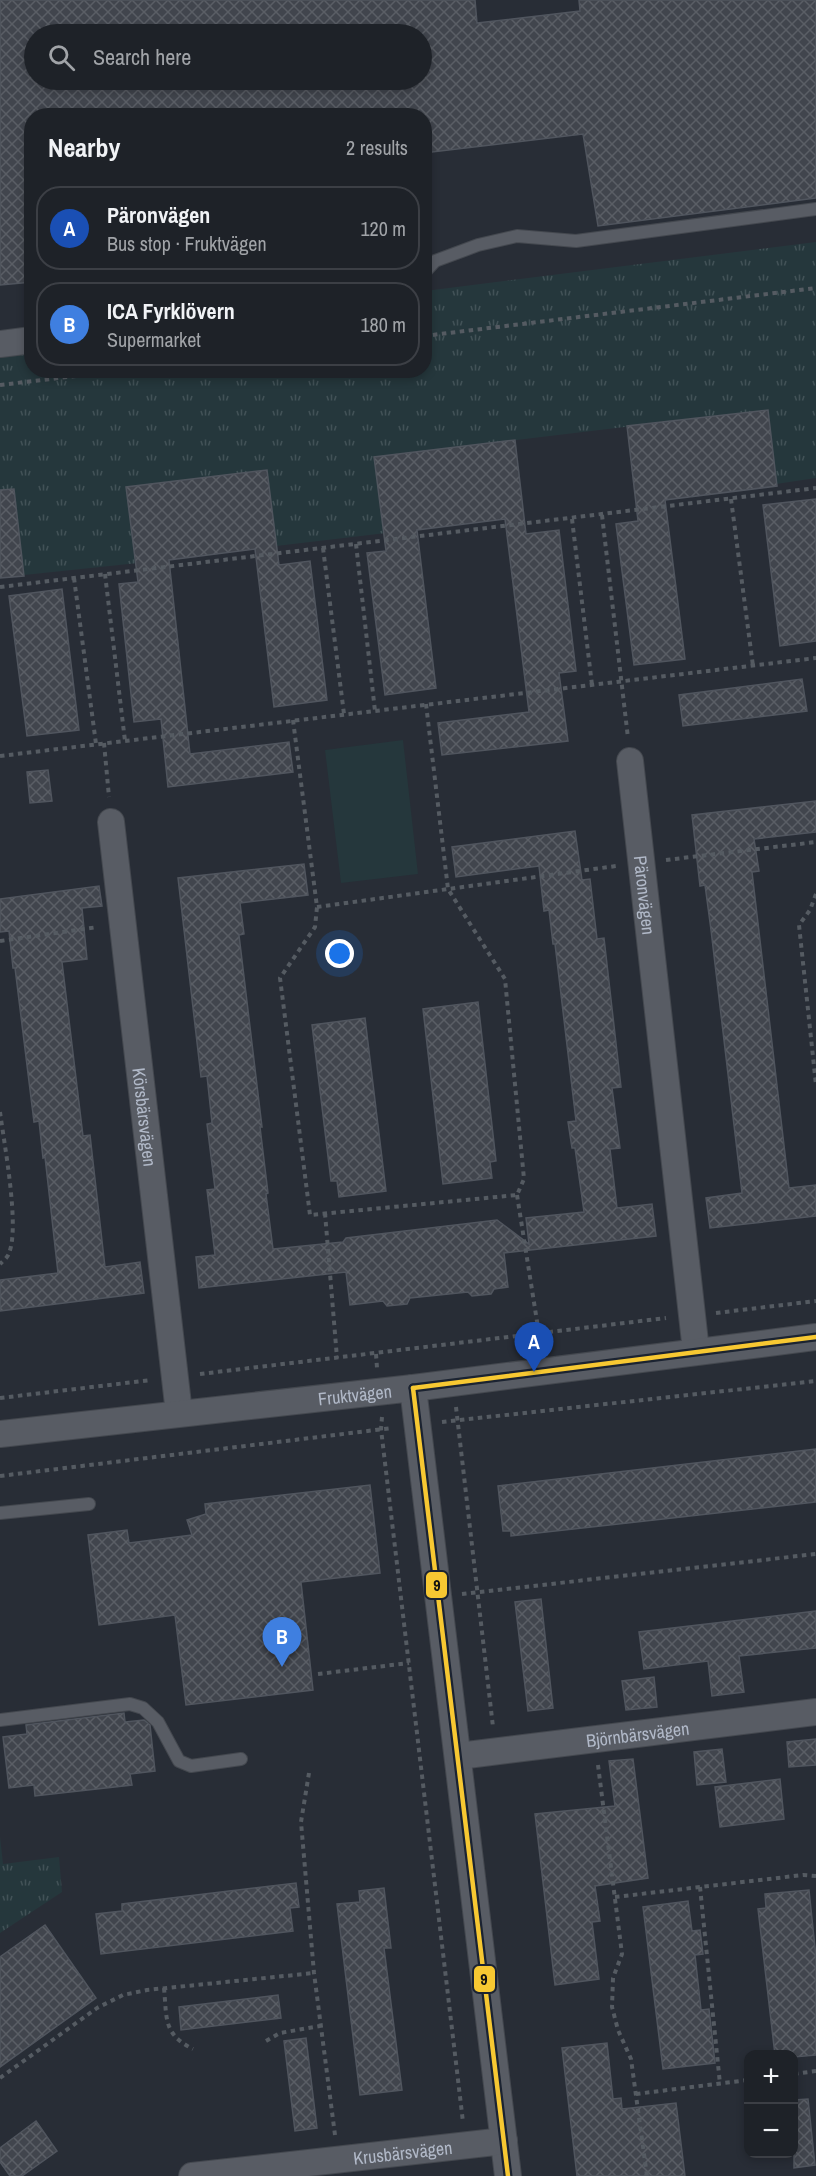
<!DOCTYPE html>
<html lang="en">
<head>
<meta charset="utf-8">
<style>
  body { margin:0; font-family:"Archivo Narrow",sans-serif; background:#262a30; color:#f1f3f6 }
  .controls { position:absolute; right:18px; bottom:18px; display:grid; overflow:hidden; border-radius:12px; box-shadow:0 3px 9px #0003 }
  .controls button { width:54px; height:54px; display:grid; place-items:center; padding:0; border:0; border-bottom:2px solid #3c3f45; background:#1e2228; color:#f1f3f6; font:30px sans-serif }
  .you { position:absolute; left:340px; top:954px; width:21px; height:21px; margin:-15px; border:4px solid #fff; border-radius:50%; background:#1a73e8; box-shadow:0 0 0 9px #1a73e833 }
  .badge { display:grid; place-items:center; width:39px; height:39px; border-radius:50%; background:#818895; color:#fff; font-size:20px; font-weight:700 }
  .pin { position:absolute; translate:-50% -50px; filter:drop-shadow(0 2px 3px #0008) }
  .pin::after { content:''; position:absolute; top:32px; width:21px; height:18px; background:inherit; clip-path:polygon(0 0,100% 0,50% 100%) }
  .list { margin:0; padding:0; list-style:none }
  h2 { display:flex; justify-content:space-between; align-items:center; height:78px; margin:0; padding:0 24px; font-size:26px }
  h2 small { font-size:20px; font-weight:400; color:#a1a4a8 }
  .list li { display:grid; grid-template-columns:39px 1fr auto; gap:18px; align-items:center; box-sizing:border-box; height:84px; margin:0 12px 12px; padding:0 12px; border:2px solid #3c3f45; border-radius:24px }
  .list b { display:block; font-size:22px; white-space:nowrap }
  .list p { margin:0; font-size:20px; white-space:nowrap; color:#a1a4a8 }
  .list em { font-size:20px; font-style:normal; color:#a1a4a8 }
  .icon { flex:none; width:33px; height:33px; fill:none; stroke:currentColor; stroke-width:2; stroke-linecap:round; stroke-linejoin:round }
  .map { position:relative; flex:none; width:816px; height:2176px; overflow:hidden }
  .search { position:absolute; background:#1e2228; box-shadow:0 3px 9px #0003; left:24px; top:24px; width:408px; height:66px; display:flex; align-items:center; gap:15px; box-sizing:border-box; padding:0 21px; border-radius:33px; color:#a1a4a8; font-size:22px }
  .panel { position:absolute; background:#1e2228; box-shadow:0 3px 9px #0003; left:24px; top:108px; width:408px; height:270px; border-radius:24px }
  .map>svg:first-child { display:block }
</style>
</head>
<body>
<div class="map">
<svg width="816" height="2176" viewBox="0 0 816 2176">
  <defs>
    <pattern id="grass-tufts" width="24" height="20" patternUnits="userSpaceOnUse" patternTransform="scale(1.5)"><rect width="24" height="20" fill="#25373c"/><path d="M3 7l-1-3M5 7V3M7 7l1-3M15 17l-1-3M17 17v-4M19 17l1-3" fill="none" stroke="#425257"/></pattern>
    <pattern id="building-cross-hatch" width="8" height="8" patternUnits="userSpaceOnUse" patternTransform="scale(1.5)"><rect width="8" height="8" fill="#41454d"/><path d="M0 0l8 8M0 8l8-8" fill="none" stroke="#5a5e65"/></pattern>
  </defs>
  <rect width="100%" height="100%" fill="#282d36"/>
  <g fill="url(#grass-tufts)">
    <path d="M816,242V478L776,484L767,410L375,457L381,513L386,533L276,546L267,470L127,487L138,563L24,575L15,501L0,502V343L31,339L32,370H424L425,291Z"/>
    <path d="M0,1837L3,1864L59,1857L62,1892L0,1933Z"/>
  </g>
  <path fill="#25373c" d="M403,740L418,874L341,883L325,750Z"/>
  <g fill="url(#building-cross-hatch)" stroke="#50555e" stroke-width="1.5" fill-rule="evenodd">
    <path d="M0,0H475L477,23L580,11L579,0H816V198L598,226L583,134L424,153V116H32V282L0,285ZM34,34H422V80H34Z"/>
    <path d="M768,410L777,486L665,500L685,659L634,665L616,524L638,521L627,426Z"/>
    <path d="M515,440L526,534L559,530L576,671L559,673L568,741L442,755L438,723L529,712L505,519L417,530L436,688L385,695L367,553L386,551L374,457Z"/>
    <path d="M267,470L279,565L310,561L327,700L274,707L255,549L169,560L190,754L289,742L293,772L168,787L161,719L134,722L119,584L138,582L126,487Z"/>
    <path d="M14,489L24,576L0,578V490Z"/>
    <path d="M816,499V641L780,646L763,505Z"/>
    <path d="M62,589L79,730L27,736L9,596Z"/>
    <path d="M802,679L807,711L683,726L679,695Z"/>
    <path d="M48,770L52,801L30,803L27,772Z"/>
    <path d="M816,801V832L754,839L759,871L752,872L789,1188L816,1185V1216L710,1228L706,1198L742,1193L711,930L705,885L700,886L692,815Z"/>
    <path d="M575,831L582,880L590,879L597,939L604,938L621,1087L612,1088L620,1148L610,1149L617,1208L652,1204L656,1236L504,1253L508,1287L494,1289L491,1294L472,1296L468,1292L410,1298L407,1304L387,1306L383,1301L350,1305L346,1272L199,1288L196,1257L215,1255L207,1190L215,1189L207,1124L212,1123L207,1076L201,1077L178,878L304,864L308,895L240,903L244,934L239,935L262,1127H260L268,1193L266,1194L273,1249L343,1242L346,1238L497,1220L529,1244L526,1218L584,1212L575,1148H572L568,1122L576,1121L555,944H553L549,910L544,911L539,866L456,877L452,847Z"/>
    <path d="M99,886L102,906L82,908L87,959L62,962L83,1136L90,1135L105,1267L140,1262L144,1293L0,1311V1280L58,1273L45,1157L43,1158L39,1121L34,1122L15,968H13L9,931L0,932V899Z"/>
    <path d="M478,1002L496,1161L490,1162L492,1178L443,1184L423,1009Z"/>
    <path d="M365,1018L386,1191L339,1197L337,1181H331L312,1025Z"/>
    <path d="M816,1449V1502L511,1536V1531H503L498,1486Z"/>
    <path d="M370,1485L380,1573L301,1582L313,1690L186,1705L175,1615L99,1625L88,1535L127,1530L129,1543L192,1535L187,1520L206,1514L205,1504Z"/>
    <path d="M541,1599L553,1708L528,1711L515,1602Z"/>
    <path d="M816,1611V1648L739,1656L744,1692L712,1696L708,1661L644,1669L639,1632Z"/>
    <path d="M654,1677L657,1707L626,1710L622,1681Z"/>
    <path d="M124,1713L125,1722L144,1720L150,1725L155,1771L130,1774L132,1785L35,1796L34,1785L9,1788L3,1737L27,1734L26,1725Z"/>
    <path d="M816,1739V1765L789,1767L787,1742Z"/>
    <path d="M722,1749L726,1782L697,1785L694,1752Z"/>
    <path d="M633,1759L648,1878L595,1886L600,1921L592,1922L599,1979L555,1985L535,1814L615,1806L609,1761Z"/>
    <path d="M780,1779L784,1819L720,1827L715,1787Z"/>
    <path d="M296,1883L299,1907L290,1908L293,1931L101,1954L96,1914L122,1911V1904Z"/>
    <path d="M384,1888L391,1948H384L402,2090L360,2095L337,1904L360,1902L359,1891Z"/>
    <path d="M809,1890L816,1957V2055L794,2057V2055H775L758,1909L766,1908L765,1894Z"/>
    <path d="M688,1901L692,1931L700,1930L703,1954L695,1955L701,2010L709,2009L715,2063L663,2069L643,1907Z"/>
    <path d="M45,1925L96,1998L0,2067V1957Z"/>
    <path d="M278,1995L281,2018L181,2030L179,2007Z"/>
    <path d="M306,2038L317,2128L295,2131L284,2041Z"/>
    <path d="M607,2043L613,2099L621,2098L622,2109L676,2103L685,2176H577L562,2048Z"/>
    <path d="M808,2099L815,2165L794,2168V2100Z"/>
    <path d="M36,2121L57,2151L22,2176H10L0,2162V2148Z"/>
  </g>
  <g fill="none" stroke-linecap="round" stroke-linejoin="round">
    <defs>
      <g id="service">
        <path d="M424,273L435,261L478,245L517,236L576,241L816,209"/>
        <path d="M0,1513L89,1504"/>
        <path d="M0,1720L130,1704L143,1708L158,1722L179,1761L191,1766L241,1759"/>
      </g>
      <g id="minor">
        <path d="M0,344L32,340"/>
        <path id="s1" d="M630,761L696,1351"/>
        <path id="s2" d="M111,822L179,1413"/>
        <path d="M413,1388L508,2176"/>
        <path id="s3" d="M0,1434L413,1388L816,1337"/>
        <path id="s4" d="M459,1756L816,1712"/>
        <path id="s5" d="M192,2176L504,2141"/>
      </g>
    </defs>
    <use href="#service" stroke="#44484f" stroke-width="14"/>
    <use href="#minor" stroke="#44484f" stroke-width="28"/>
    <g stroke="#555b62" stroke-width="4" stroke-dasharray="4.5 4.5" stroke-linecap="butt">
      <path d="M424,336L816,288"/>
      <path d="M0,385L127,370"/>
      <path d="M731,499L753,666"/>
      <path d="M602,515L628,738"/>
      <path d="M572,519L592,685"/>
      <path d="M356,544L375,711"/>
      <path d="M323,548L344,714"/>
      <path d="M105,574L125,741"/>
      <path d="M74,578L96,744"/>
      <path d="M0,587L816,488"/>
      <path d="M293,720L317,907L315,927L280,978L310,1215L517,1195L524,1179L505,979L448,889L426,704"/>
      <path d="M104,743L109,797"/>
      <path d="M0,756L816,658"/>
      <path d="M666,860L816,842"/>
      <path d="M816,894L810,910L799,925L816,1085"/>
      <path d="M317,907L616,866"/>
      <path d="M0,941L98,927"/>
      <path d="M0,1112C4,1143 20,1227 9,1253C8,1257 3,1261 0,1264"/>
      <path d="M517,1195L539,1334"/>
      <path d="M325,1213L337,1358"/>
      <path d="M716,1313L816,1301"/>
      <path d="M376,1354L377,1368"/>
      <path d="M200,1374L666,1318"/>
      <path d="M0,1398L151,1380"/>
      <path d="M456,1407L493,1727"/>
      <path d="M382,1417L381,1429L463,2122"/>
      <path d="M442,1422L816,1381"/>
      <path d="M0,1476L392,1428"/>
      <path d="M462,1594L816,1554"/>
      <path d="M318,1674L409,1663"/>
      <path d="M598,1765L622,1954L613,1978L612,2007L618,2030L631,2059L647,2176"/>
      <path d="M309,1773L301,1822L314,1973L335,2135"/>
      <path d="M700,1887L720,2084"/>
      <path d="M615,1897L803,1875L816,1876"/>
      <path d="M164,1988C167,2019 163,2034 193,2049"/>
      <path d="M266,2041L280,2033L320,2026"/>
      <path d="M794,2074L816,2071"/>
      <path d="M0,2078L97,2008L123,1995L147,1990L314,1973"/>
      <path d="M636,2094L748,2080"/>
    </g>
    <use href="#service" stroke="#585c64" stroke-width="12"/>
    <use href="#minor" stroke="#585c64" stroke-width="26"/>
    <defs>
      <g id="bus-1">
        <path d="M413,1388L508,2176"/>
        <path d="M413,1388L816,1337"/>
      </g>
    </defs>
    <use href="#bus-1" stroke="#1b2331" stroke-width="9"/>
    <use href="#bus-1" stroke="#f7c832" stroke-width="4.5"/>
  </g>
  <g text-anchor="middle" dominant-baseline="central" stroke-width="6" stroke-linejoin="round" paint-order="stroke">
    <g font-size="18" fill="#b1b9c8" stroke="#1b2331">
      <text stroke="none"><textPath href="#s1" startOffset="135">Päronvägen</textPath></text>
      <text stroke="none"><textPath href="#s2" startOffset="297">Körsbärsvägen</textPath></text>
      <text stroke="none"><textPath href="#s3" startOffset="357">Fruktvägen</textPath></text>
      <text stroke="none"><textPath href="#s4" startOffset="180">Björnbärsvägen</textPath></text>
      <text stroke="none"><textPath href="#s5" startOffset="212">Krusbärsvägen</textPath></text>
    </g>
  </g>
  <g stroke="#1b2331" stroke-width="2">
    <rect x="425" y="1571" width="23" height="28" rx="6" fill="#f7c832"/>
    <rect x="473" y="1965" width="23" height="28" rx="6" fill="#f7c832"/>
  </g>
  <g font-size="16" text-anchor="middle" font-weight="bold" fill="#111">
    <text x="437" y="1591">9</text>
    <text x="484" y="1985">9</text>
  </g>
</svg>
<div class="controls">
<button>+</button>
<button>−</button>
</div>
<div class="you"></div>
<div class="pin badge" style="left:534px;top:1372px;background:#1a4fb4">A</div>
<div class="pin badge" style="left:282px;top:1667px;background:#3f7fe0">B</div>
<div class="search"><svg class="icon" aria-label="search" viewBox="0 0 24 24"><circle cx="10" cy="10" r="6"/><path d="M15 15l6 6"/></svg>Search here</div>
<section class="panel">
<h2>Nearby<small>2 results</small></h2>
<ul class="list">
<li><span class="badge" style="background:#1a4fb4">A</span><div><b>Päronvägen</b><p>Bus stop · Fruktvägen</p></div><em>120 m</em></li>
<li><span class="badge" style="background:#3f7fe0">B</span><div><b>ICA Fyrklövern</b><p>Supermarket</p></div><em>180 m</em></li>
</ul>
</section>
</div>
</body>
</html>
